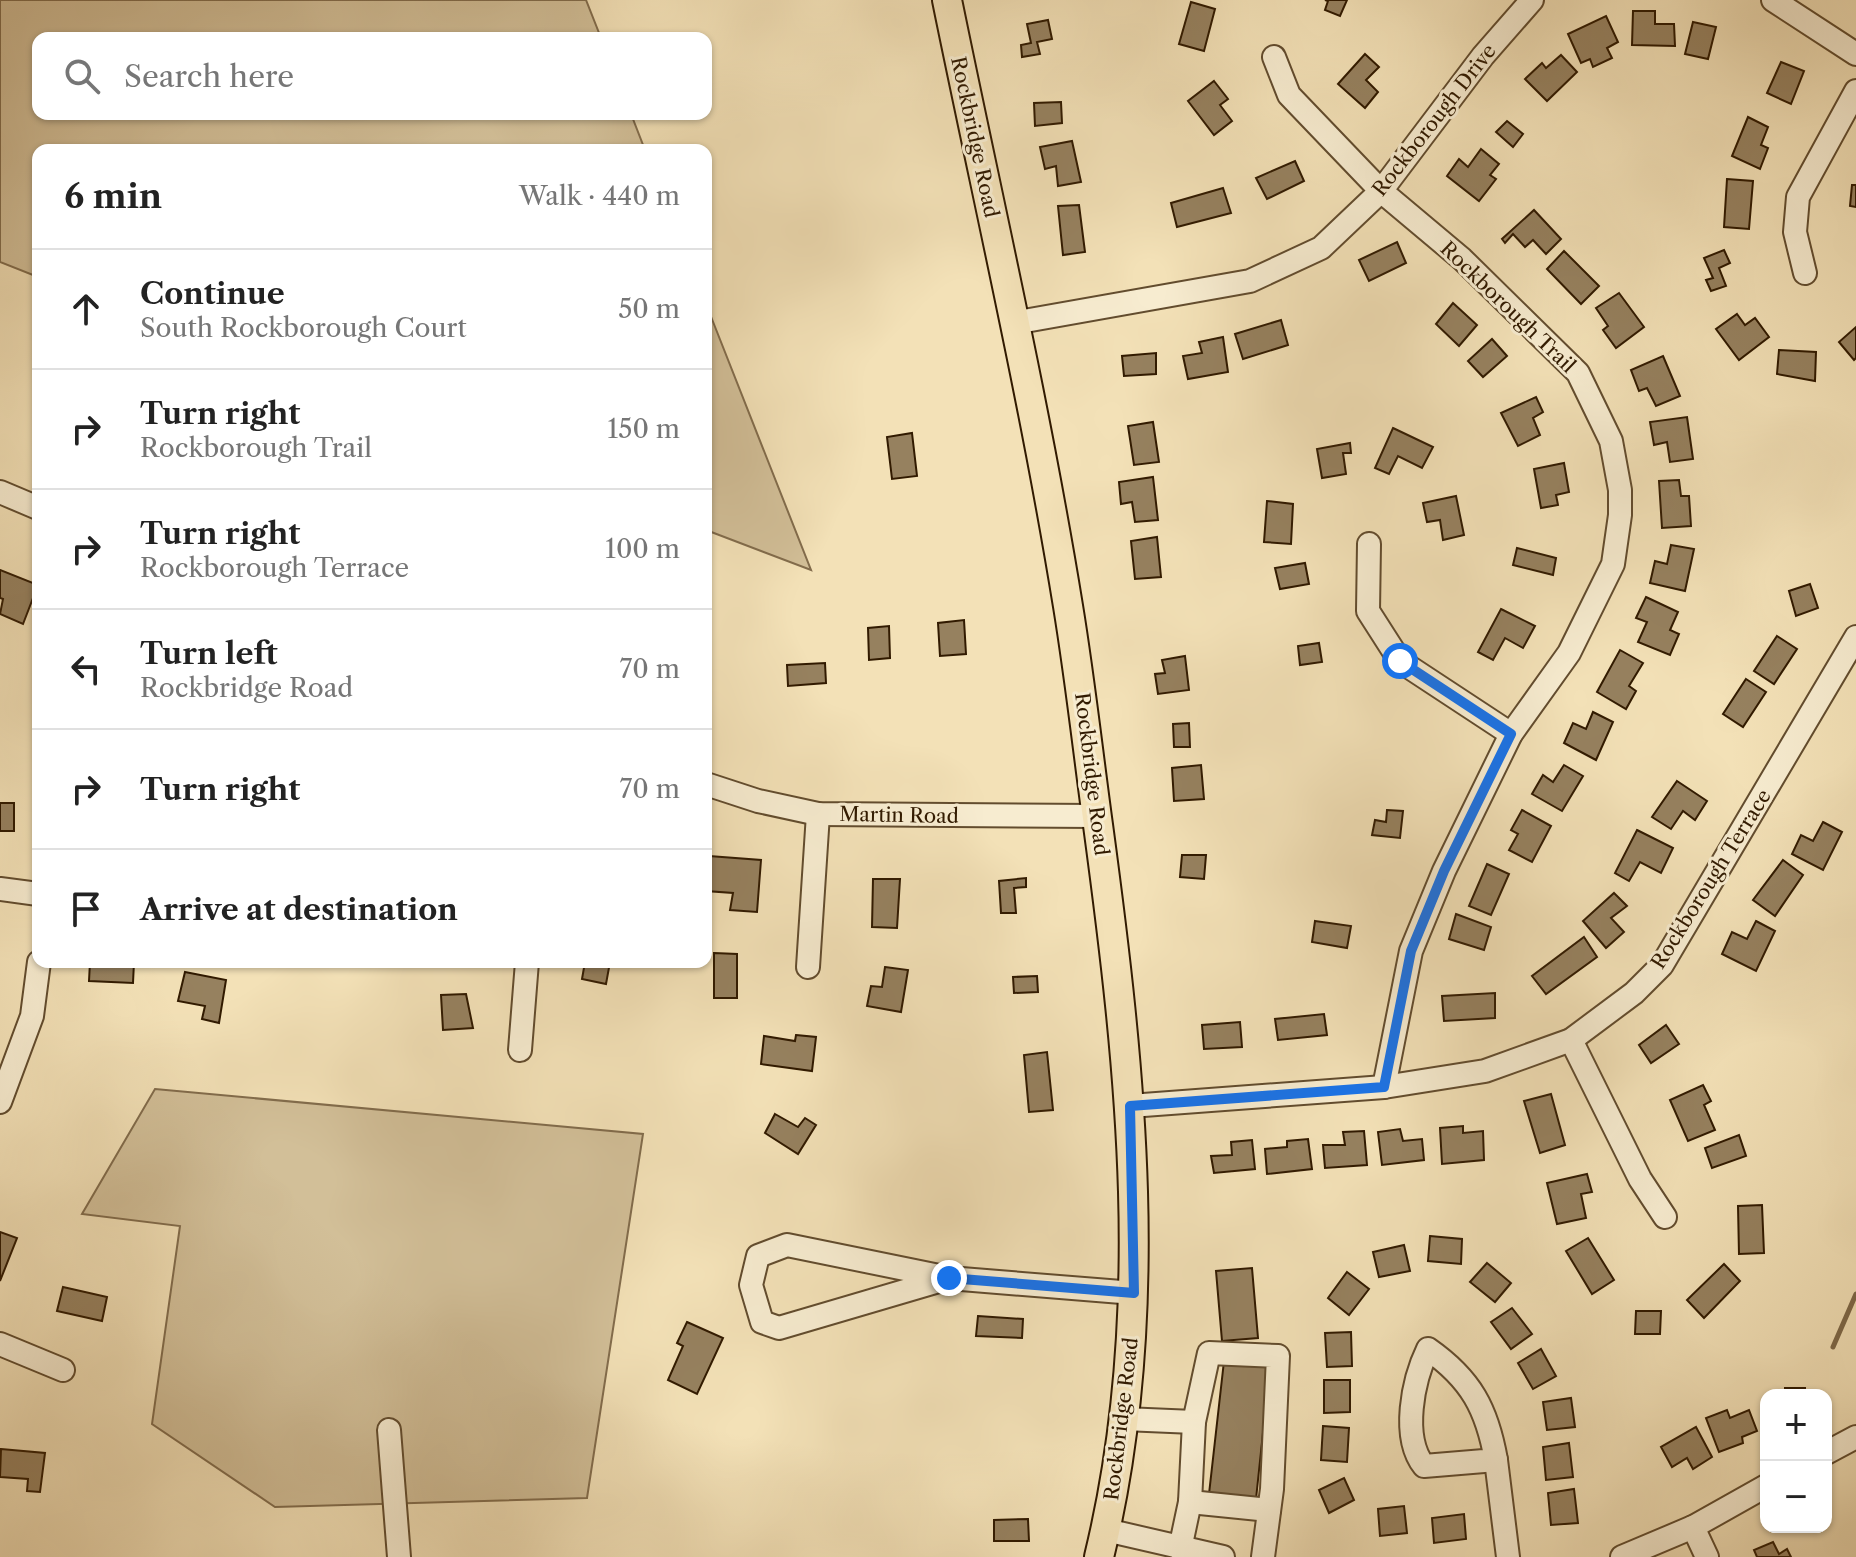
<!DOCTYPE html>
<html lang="en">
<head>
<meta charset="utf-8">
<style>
  body { margin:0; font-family:"Libre Caslon Text",serif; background:#f2f2f2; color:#222 }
  .controls { position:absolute; right:24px; bottom:24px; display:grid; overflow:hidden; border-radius:16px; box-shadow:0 2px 6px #0004 }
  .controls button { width:72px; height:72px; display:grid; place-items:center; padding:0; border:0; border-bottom:2px solid #e0e0e0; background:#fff; color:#222; font:40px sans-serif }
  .stop { position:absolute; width:24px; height:24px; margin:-18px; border:6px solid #1a73e8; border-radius:50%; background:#fff }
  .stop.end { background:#1a73e8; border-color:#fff; box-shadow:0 2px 8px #0008 }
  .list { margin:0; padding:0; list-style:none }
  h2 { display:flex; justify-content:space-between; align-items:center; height:104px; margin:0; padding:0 32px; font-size:34px }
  h2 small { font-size:26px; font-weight:400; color:#767676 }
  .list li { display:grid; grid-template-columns:52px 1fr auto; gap:24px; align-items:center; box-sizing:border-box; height:120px; padding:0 32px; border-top:2px solid #e0e0e0 }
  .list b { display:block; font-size:30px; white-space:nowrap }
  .list p { margin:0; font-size:26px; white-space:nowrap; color:#767676 }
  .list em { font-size:26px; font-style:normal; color:#767676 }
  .icon { flex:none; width:44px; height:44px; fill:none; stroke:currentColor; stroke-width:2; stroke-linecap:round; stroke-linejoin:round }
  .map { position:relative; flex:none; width:1856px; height:1557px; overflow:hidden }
  .search { position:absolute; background:#fff; box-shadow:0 2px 6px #0004; left:32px; top:32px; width:680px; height:88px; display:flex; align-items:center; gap:20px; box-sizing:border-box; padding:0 28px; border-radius:16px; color:#767676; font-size:30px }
  .panel { position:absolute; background:#fff; box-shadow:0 2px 6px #0004; left:32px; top:144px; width:680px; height:824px; border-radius:16px }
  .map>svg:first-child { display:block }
</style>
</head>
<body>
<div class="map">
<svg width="1856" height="1557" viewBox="0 0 1856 1557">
  <rect width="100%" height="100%" fill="#f3e1b7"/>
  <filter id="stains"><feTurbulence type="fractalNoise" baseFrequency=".0025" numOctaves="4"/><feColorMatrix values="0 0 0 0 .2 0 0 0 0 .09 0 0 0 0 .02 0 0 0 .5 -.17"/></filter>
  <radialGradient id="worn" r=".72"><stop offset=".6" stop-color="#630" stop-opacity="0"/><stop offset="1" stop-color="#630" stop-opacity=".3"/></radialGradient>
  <g fill="#d2bf98" stroke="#826c4c" stroke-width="2">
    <path d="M0,0H586L601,38H38V114H631L645,150H38V277L0,262Z"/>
    <path d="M706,304L811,570L706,530Z"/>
    <path d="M155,1089L643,1134L587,1498L275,1507L152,1424L180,1226L82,1214Z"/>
  </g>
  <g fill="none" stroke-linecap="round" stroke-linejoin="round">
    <path stroke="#7e6949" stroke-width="5" d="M1833,1347L1856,1294"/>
  </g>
  <g fill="#96815f" stroke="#311a00" stroke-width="2">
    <path d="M1325,0H1347L1340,16L1325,10L1328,1Z"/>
    <path d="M1191,2L1215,9L1204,51L1179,44Z"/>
    <path d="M1633,11H1655V24H1674L1675,46L1632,45Z"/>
    <path d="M1606,16L1618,42L1607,48L1612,58L1593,67L1590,59L1581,63L1568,34Z"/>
    <path d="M1048,20L1052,39L1037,42L1040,54L1022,57L1021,45L1031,43L1027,24Z"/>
    <path d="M1693,22L1716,27L1708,59L1685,54Z"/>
    <path d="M1365,54L1379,67L1366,80L1378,92L1365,108L1338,84Z"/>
    <path d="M1561,55L1577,72L1547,101L1525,79L1542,63L1546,68Z"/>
    <path d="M1781,62L1804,71L1791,104L1767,93Z"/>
    <path d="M1214,81L1228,99L1220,105L1232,121L1214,135L1188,101Z"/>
    <path d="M1061,102L1062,123L1035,126L1034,103Z"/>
    <path d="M1748,117L1768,127L1761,145L1768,148L1760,169L1732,156Z"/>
    <path d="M1507,121L1523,134L1513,147L1496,132Z"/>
    <path d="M1072,141L1081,182L1058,186L1056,166L1045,169L1040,147Z"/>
    <path d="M1481,149L1499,164L1490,175L1496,179L1479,201L1447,176L1459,159L1468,167Z"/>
    <path d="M1295,161L1304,181L1267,199L1256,178Z"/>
    <path d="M1727,179L1753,181L1749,229L1724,227Z"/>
    <path d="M1852,185H1856V207L1850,206Z"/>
    <path d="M1223,188L1231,213L1177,227L1171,203Z"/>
    <path d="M1079,205L1085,252L1063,255L1058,206Z"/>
    <path d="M1534,210L1561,239L1546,254L1533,240L1525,247L1513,234L1505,243L1502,239Z"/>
    <path d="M1397,242L1406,263L1369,281L1359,260Z"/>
    <path d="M1724,250L1730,263L1719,268L1726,286L1711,291L1706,280L1713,278L1704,258Z"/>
    <path d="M1564,251L1599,286L1581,304L1547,269Z"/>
    <path d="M1619,293L1644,327L1616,348L1603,330L1608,326L1596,308Z"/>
    <path d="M1453,303L1477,325L1459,346L1436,324Z"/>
    <path d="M1737,314L1745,325L1755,318L1769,337L1739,360L1716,329Z"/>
    <path d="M1281,320L1288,345L1243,359L1235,334Z"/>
    <path d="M1856,327V358L1854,360L1839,342Z"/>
    <path d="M1223,337L1228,372L1188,379L1183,356L1202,353L1199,342Z"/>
    <path d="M1492,339L1507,356L1483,377L1468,361Z"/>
    <path d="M1779,350L1816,352L1815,381L1777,374Z"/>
    <path d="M1156,353V374L1124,376L1122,356Z"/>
    <path d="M1663,356L1680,396L1656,406L1647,388L1639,391L1631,370Z"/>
    <path d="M1536,397L1543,412L1533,418L1540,435L1518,446L1501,413Z"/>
    <path d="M1687,417L1693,459L1670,462L1667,442L1654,445L1650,422Z"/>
    <path d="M1153,422L1159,462L1134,465L1128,426Z"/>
    <path d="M1393,428L1433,447L1422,468L1398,456L1389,474L1375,468Z"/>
    <path d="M912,433L917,476L892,479L887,437Z"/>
    <path d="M1350,443L1351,453H1343L1346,474L1322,478L1317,449Z"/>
    <path d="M1564,463L1569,492L1556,495L1558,505L1541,508L1534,469Z"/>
    <path d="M1153,477L1158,520L1135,522L1132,502L1121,504L1119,482Z"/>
    <path d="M1679,480L1681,496H1689L1691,526L1662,528L1659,481Z"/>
    <path d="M1456,496L1464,535L1443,540L1440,520L1427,522L1423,503Z"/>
    <path d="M1267,501L1293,504L1291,544L1264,542Z"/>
    <path d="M1157,537L1161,577L1135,579L1131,541Z"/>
    <path d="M1671,545L1694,549L1685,591L1650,583L1655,561L1667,564Z"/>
    <path d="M1517,548L1556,558L1553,575L1513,565Z"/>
    <path d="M1305,563L1309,584L1280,589L1275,568Z"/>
    <path d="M0,570L38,585L23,624L0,614L3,599L0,598Z"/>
    <path d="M1810,584L1818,608L1796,616L1789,591Z"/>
    <path d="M1646,597L1678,612L1670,630L1679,634L1670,655L1638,642L1647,622L1636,618Z"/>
    <path d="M1501,609L1535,626L1523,648L1505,638L1493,660L1478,652Z"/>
    <path d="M964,620L966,654L940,656L938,623Z"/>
    <path d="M889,626L890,658L869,660L868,628Z"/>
    <path d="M1777,636L1797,649L1774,684L1754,671Z"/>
    <path d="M1319,643L1322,662L1300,665L1298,646Z"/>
    <path d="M1620,650L1643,663L1629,686L1636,691L1626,709L1597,692Z"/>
    <path d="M1185,656L1189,690L1158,694L1155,674L1165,673L1162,660Z"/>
    <path d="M825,663L826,683L788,686L787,665Z"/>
    <path d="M1746,679L1766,692L1743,727L1723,714Z"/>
    <path d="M1593,712L1613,722L1596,760L1564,743L1573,723L1586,729Z"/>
    <path d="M1189,723L1190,747H1174L1173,724Z"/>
    <path d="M1201,765L1204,799L1174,801L1172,768Z"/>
    <path d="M1564,765L1583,776L1562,811L1532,794L1543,775L1553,782Z"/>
    <path d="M1677,781L1707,801L1695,820L1683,811L1671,829L1652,817Z"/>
    <rect x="0" y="803" width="14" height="28"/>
    <path d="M1387,810L1403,811L1400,838L1372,835L1375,820L1386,822Z"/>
    <path d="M1522,810L1551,826L1532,862L1509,850L1518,834L1511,830Z"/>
    <path d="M1823,822L1842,832L1823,870L1792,854L1801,835L1813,841Z"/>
    <path d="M1637,830L1673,848L1661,873L1640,862L1629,881L1615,873Z"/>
    <path d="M1182,855H1206L1204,879L1180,877Z"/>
    <path d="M709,856L761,860L757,912L730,910L733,893L706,891Z"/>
    <path d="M1783,860L1803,875L1775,916L1753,900Z"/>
    <path d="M1487,864L1509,874L1491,915L1469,906Z"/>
    <path d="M1026,878V887L1014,888L1016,913H1001L999,881Z"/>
    <path d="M873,879H900L897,928L872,927Z"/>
    <path d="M1614,893L1627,906L1611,918L1624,932L1606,948L1583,921Z"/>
    <path d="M1456,914L1491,927L1484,950L1449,939Z"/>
    <path d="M1315,921L1351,926L1347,948L1312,942Z"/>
    <path d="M1756,921L1775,931L1756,971L1722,954L1732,932L1747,939Z"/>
    <path d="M1584,937L1597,957L1546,994L1532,976Z"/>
    <path d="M714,953L737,954V998H714Z"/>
    <path d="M90,962H134L133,983L89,981Z"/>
    <path d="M585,962H610L606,984L582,979Z"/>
    <path d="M885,967L908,970L901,1012L867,1006L871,986L882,987Z"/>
    <path d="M185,972L226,980L219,1023L202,1019L205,1006L178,1001Z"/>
    <path d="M1037,976L1038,992L1014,993L1013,977Z"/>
    <path d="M1495,993V1018L1444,1021L1442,996Z"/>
    <path d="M466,994L473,1028L443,1030L441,995Z"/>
    <path d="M1324,1014L1327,1035L1278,1040L1275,1019Z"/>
    <path d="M1240,1022L1242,1047L1204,1049L1202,1025Z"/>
    <path d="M1666,1025L1679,1044L1651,1063L1639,1045Z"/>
    <path d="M796,1035L816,1037L812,1071L761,1064L764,1036L795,1041Z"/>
    <path d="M1047,1052L1053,1110L1029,1112L1024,1055Z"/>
    <path d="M1703,1085L1711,1101L1704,1105L1715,1130L1688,1141L1670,1100Z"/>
    <path d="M1551,1094L1565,1145L1540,1153L1524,1101Z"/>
    <path d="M775,1114L798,1127L805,1118L816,1125L798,1154L765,1133Z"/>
    <path d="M1463,1126V1133L1483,1131L1484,1160L1442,1164L1440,1128Z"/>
    <path d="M1400,1129L1403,1141L1422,1139L1424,1160L1382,1165L1378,1132Z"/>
    <path d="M1364,1131L1367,1165L1325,1168L1323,1145H1345L1343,1132Z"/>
    <path d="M1739,1135L1746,1156L1712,1168L1705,1148Z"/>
    <path d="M1308,1139L1312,1169L1267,1174L1265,1149L1287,1147V1141Z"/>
    <path d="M1252,1140L1255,1169L1214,1173L1211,1156L1232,1155L1231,1142Z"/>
    <path d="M1587,1174L1592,1192L1581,1194L1586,1218L1557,1224L1547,1183Z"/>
    <path d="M1762,1205L1764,1253L1739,1254L1738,1206Z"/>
    <path d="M0,1232L17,1238L0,1281Z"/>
    <path d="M1430,1236L1462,1239L1461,1264L1428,1261Z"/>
    <path d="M1588,1238L1614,1280L1592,1294L1566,1251Z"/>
    <path d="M1404,1245L1410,1271L1379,1277L1373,1252Z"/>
    <path d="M1487,1263L1511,1283L1495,1302L1470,1282Z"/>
    <path d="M1724,1264L1740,1281L1704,1318L1687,1300Z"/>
    <path d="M1252,1268L1258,1338L1222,1341L1216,1271Z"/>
    <path d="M1347,1272L1369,1289L1349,1315L1328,1298Z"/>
    <path d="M63,1287L107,1297L102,1321L57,1311Z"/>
    <path d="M1512,1308L1532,1334L1511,1349L1491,1322Z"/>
    <path d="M1636,1311H1661L1660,1334H1635Z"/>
    <path d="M978,1316L1023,1319L1022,1338L976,1336Z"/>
    <path d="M687,1322L723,1338L697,1394L668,1380L683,1346L677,1343Z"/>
    <path d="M1351,1332L1352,1366L1327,1367L1325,1333Z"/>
    <path d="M1541,1349L1556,1376L1533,1389L1518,1363Z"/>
    <path d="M1224,1361L1270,1366L1256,1499L1209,1494Z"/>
    <path d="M1324,1380H1350V1412L1324,1413Z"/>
    <rect x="1785" y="1388" width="20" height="7"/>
    <path d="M1571,1398L1575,1427L1547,1430L1543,1402Z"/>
    <path d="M1727,1410L1730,1418L1749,1410L1757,1431L1742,1437L1743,1443L1719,1452L1706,1418Z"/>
    <path d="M1323,1426L1349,1428L1347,1462L1321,1460Z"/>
    <path d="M1696,1427L1712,1457L1693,1469L1687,1458L1672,1467L1661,1447Z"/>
    <path d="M1569,1443L1573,1477L1546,1480L1543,1447Z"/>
    <path d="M1,1449L45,1453L40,1492L27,1491L28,1479L0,1477Z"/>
    <path d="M1344,1478L1354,1500L1329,1513L1319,1490Z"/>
    <path d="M1574,1489L1578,1523L1551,1525L1548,1493Z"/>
    <path d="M1404,1506L1407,1533L1380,1536L1378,1509Z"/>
    <path d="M1464,1514L1466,1539L1434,1543L1432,1518Z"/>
    <path d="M1028,1519L1029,1541H994V1520Z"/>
    <path d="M1773,1542L1779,1554L1787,1549L1791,1557H1757L1754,1550Z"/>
  </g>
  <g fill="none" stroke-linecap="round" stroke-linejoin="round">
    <defs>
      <g id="minor">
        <path d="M1773,0L1856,54"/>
        <path d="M1274,57L1289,95L1381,191L1462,259L1578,373L1611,441L1620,490V515L1613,564L1569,653L1511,734L1444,871L1411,951L1384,1087"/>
        <path d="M1805,273L1795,232L1798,197L1856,91"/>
        <path d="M1013,323L1250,281L1321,248L1381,191L1483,56L1532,0"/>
        <path d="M0,492L38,508"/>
        <path d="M1369,544L1368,611L1400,661L1511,734"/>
        <path d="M706,784L758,801L818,814L1096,816"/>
        <path d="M0,889L38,894"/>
        <path d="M808,967L818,814"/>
        <path d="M1571,1040L1640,1179L1665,1217"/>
        <path d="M520,1050L527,962"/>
        <path d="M0,1102L32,1016L39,962"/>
        <path d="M1130,1106L1384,1087L1485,1071L1571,1040L1634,993L1662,965L1856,637"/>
        <path d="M949,1278L779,1328L762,1322L751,1285L758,1256L787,1245L949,1278L1134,1293"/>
        <path d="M0,1344L63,1370"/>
        <path d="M1428,1349C1471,1379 1487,1409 1496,1460L1424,1466C1401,1437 1413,1380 1428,1349Z"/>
        <path d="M1124,1419L1194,1422"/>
        <path d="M389,1430L399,1557"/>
        <path d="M1826,1453L1856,1437"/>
        <path d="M1496,1460L1508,1557"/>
        <path d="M1190,1502L1194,1422L1209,1353L1278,1356L1272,1489L1263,1557"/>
        <path d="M1693,1527L1707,1557"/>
        <path d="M1106,1530L1223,1557"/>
        <path d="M1180,1549L1190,1502L1269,1510"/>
        <path d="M1622,1557L1693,1527L1766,1486"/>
      </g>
      <path id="major" d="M947,0C988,201 1035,403 1068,606C1080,679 1088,752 1098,825C1131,1069 1158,1315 1099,1557"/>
    </defs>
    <use href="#minor" stroke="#624c2e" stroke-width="26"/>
    <use href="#major" stroke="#311a00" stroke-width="32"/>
    <use href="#minor" stroke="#f7ecd0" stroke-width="22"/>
    <use href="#major" stroke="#f3e1b7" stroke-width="28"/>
  </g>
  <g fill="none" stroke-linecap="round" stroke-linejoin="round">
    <path stroke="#1a73e8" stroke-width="10" d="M949,1278L1134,1293L1130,1106L1384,1087L1411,951L1444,871L1511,734L1400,661"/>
  </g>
  <g text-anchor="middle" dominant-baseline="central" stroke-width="6" stroke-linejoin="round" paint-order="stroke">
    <g font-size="20" fill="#311a00" stroke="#f7ecd0">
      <text transform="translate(1434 120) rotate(-52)">Rockborough Drive</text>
      <text transform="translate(975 137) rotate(78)">Rockbridge Road</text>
      <text transform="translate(1508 307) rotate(44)">Rockborough Trail</text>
      <text transform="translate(1092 774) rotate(83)">Rockbridge Road</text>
      <text transform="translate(899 815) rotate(1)">Martin Road</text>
      <text transform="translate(1711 879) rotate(-58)">Rockborough Terrace</text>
      <text transform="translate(1121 1419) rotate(-83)">Rockbridge Road</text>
    </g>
  </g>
  <rect width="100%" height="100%" filter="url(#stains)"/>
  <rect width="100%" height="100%" fill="url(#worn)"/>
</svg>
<div class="controls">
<button>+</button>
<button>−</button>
</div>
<div class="stop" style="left:1400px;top:661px"></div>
<div class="stop end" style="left:949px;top:1278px"></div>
<div class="search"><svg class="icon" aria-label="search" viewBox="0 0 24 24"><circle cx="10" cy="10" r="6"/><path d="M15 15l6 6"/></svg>Search here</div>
<section class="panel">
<h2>6 min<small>Walk · 440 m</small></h2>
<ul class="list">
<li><svg class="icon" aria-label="ahead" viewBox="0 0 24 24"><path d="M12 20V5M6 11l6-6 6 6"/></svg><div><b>Continue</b><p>South Rockborough Court</p></div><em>50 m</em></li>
<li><svg class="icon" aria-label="right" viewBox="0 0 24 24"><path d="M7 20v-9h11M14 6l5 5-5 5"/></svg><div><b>Turn right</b><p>Rockborough Trail</p></div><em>150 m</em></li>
<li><svg class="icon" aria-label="right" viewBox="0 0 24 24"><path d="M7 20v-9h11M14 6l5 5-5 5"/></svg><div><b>Turn right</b><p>Rockborough Terrace</p></div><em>100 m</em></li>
<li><svg class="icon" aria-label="left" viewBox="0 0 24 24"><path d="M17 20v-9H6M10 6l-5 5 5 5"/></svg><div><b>Turn left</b><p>Rockbridge Road</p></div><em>70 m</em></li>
<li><svg class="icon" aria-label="right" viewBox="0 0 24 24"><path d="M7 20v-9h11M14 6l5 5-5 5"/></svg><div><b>Turn right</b></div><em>70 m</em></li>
<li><svg class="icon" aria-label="arrive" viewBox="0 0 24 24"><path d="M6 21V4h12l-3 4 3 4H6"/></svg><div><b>Arrive at destination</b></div></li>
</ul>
</section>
</div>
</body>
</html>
